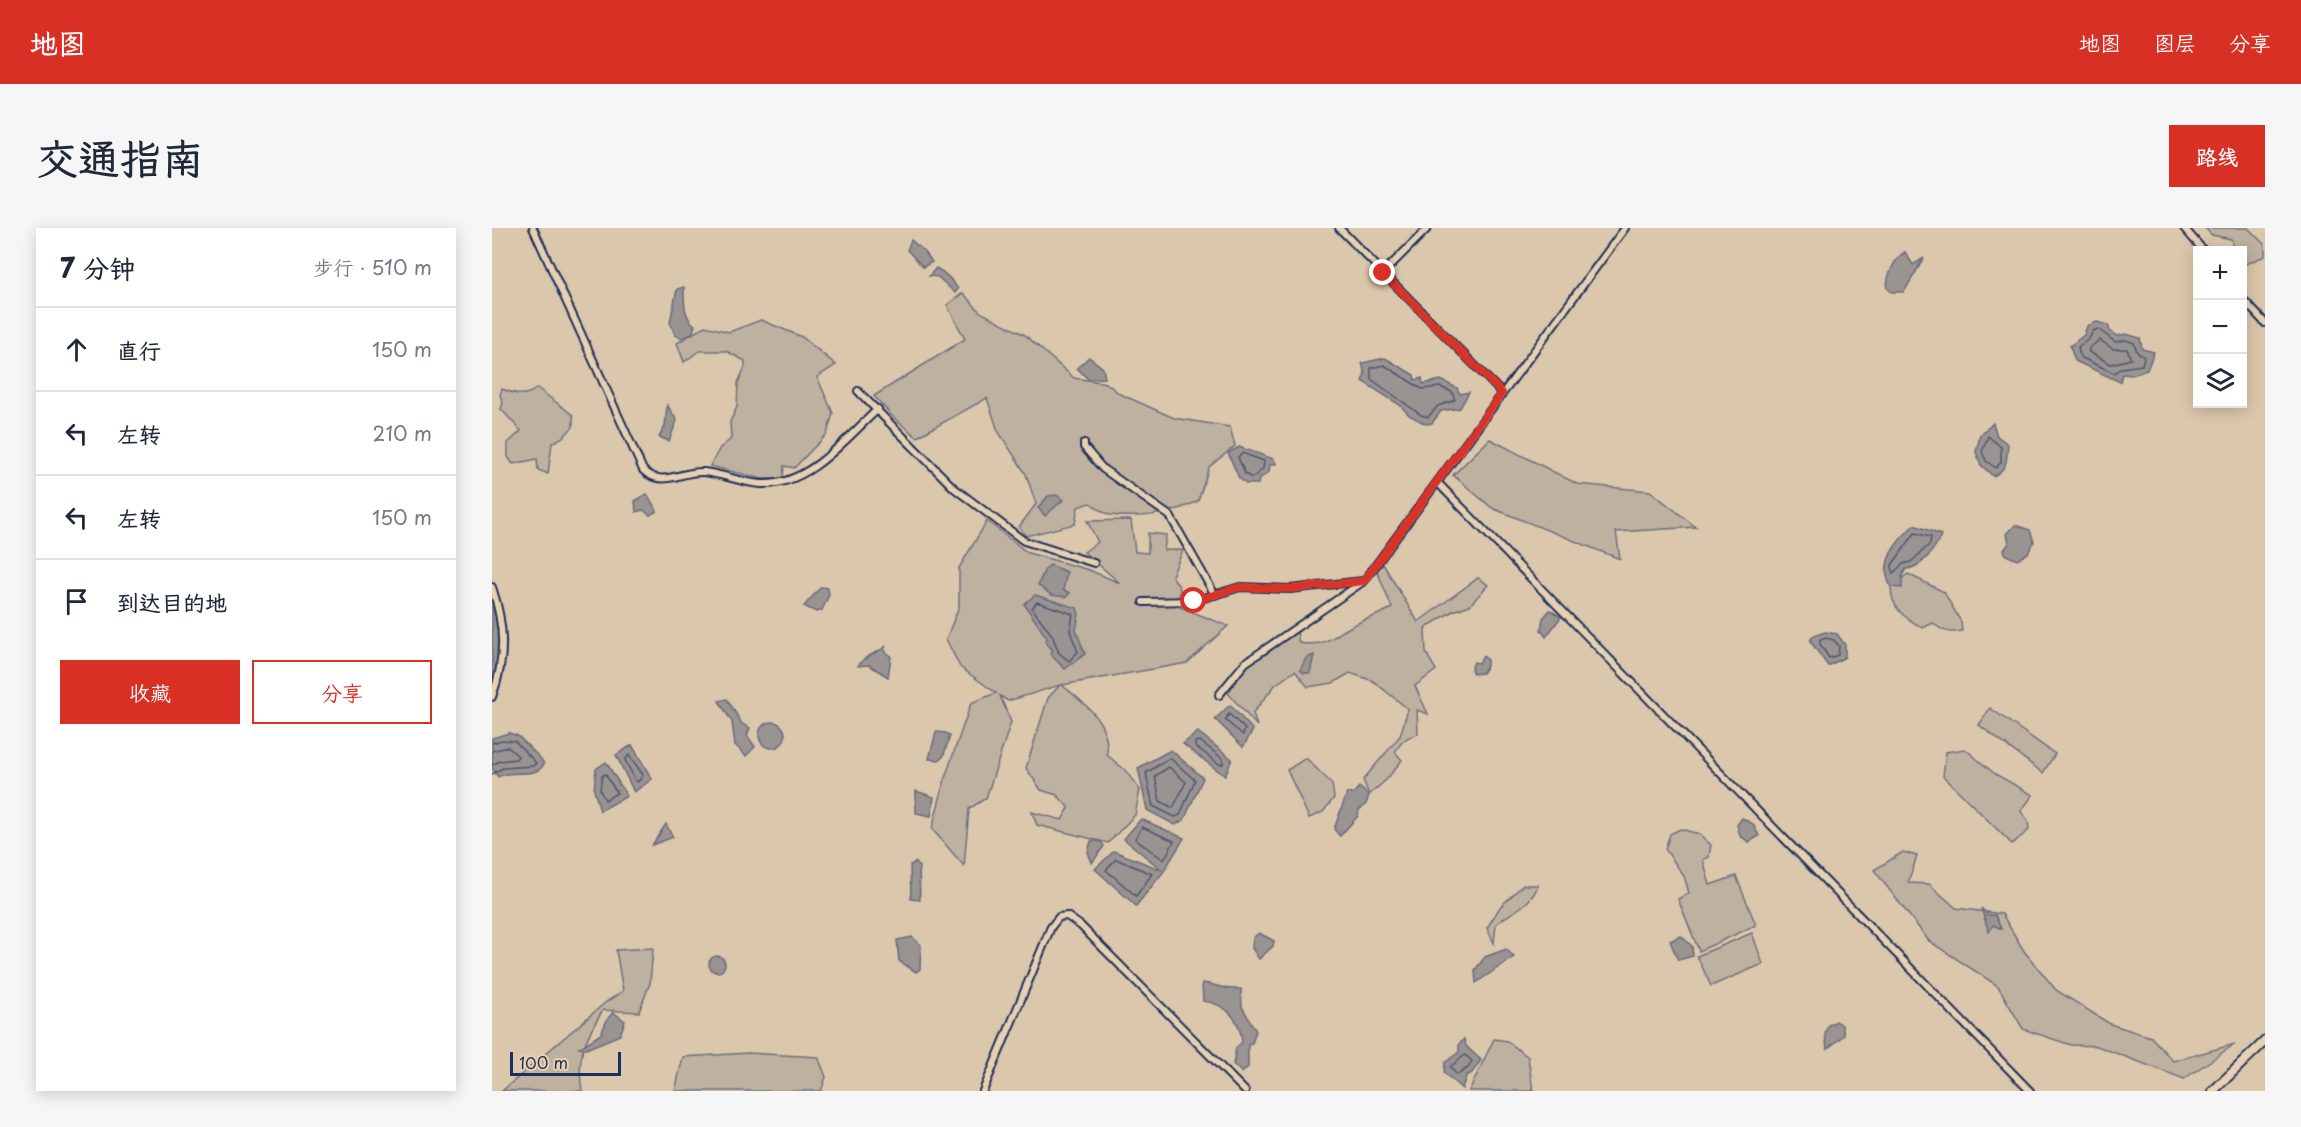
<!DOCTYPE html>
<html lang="zh">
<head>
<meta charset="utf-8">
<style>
  body { margin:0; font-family:"Playpen Sans","LXGW WenKai TC",sans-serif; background:#f6f6f7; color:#1f2937 }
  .controls { position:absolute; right:18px; top:18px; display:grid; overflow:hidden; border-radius:0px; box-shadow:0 3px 15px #0003 }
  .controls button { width:54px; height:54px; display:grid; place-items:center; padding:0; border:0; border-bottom:2px solid #e0e1e3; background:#fff; color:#1f2937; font:30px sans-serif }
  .scale { position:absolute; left:18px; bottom:15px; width:111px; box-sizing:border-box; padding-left:6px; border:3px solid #1b2f5e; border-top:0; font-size:16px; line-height:21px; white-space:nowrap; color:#1b2f5e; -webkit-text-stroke:4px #e7d1b0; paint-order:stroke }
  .stop { position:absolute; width:18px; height:18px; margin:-14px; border:4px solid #d93025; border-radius:50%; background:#fff }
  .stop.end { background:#d93025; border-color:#fff; box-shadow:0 2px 6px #0008 }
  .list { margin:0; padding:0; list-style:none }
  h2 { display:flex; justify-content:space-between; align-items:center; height:78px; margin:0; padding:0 24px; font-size:26px }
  h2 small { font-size:20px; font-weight:400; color:#747a83 }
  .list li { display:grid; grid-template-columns:39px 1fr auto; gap:18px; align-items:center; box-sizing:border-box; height:84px; padding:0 24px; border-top:2px solid #e0e1e3 }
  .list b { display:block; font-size:22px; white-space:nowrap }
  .list em { font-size:20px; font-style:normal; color:#747a83 }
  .actions { display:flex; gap:12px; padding:18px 24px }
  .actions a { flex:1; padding:14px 0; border:2px solid #d93025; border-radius:0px; text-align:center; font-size:21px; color:#d93025 }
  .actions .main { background:#d93025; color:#fff }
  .icon { flex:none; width:33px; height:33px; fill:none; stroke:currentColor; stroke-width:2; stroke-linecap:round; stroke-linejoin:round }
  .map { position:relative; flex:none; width:1773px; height:863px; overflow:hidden; border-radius:0px }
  header { display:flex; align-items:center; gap:36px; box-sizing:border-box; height:84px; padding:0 30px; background:#d93025; color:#fff }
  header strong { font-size:28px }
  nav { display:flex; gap:33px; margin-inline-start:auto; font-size:21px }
  .intro { display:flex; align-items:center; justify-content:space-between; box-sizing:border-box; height:144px; padding:0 36px }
  h1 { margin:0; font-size:42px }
  .button { padding:15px 27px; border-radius:0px; background:#d93025; color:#fff; font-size:21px; font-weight:700 }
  main { display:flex; gap:36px; padding:0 36px }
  aside { flex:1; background:#fff; border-radius:0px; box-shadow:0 3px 15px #0003 }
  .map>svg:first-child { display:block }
</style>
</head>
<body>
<header>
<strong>地图</strong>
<nav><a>地图</a><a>图层</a><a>分享</a></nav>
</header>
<div class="intro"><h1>交通指南</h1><a class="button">路线</a></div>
<main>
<aside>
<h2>7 分钟<small>步行 · 510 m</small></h2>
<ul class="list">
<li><svg class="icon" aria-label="ahead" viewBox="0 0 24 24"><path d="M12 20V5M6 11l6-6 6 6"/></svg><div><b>直行</b></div><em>150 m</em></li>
<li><svg class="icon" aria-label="left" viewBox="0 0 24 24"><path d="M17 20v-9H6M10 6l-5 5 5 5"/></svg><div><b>左转</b></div><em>210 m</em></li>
<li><svg class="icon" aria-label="left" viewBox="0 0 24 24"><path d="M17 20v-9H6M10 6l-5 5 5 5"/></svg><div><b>左转</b></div><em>150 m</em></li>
<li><svg class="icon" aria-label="arrive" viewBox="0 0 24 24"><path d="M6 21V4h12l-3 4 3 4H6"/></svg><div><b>到达目的地</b></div></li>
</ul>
<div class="actions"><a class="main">收藏</a><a>分享</a></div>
</aside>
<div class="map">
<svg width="1773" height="863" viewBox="0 0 1773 863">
  <rect width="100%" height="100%" fill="#dbc7ab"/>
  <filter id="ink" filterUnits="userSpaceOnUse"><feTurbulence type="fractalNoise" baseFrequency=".0167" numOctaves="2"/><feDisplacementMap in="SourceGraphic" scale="12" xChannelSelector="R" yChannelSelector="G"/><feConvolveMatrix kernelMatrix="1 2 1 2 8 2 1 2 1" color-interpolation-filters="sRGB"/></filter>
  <g filter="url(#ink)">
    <g fill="#bfb1a0" stroke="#6d707f" stroke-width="1.5">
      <path d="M1713,0H1756L1773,17V28L1751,37L1750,22H1742L1739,11L1720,7Z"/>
      <path d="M471,65L488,84L533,107L582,150L614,155L628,166L682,190L738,199L743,218L717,239L706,273C680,286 648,291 618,287C612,286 604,279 598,275L586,279L583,296L534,308L527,299L544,276L534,246L506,203L495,170L425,209L402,190L382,168L473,111L455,77Z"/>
      <path d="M269,92L310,109L344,137L325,149L341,185L335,206L302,240L292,238L291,250L271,251L218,238L228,220L239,211L238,194L245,179L246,155L253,139V133L234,123H207L192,134L185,115L213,98L237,104Z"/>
      <path d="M45,160L81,187V199L71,209L60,215L56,246L46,242L45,231L21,236L16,229V215L29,203L9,181L11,175L8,167L10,161C23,166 34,170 45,160Z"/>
      <path d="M998,211L1085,256L1158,263L1204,299L1124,304L1128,331L1000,280L961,247Z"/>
      <path d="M639,292L643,324L656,325V305L674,307L672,322H691L680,348L688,360L687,370L670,372L736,398L695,435L570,457C594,477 618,493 615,527L633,542L648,562L643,587L616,615L545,597L540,584L570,592L577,580L565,567L549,562L534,540L556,470L568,457L516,473L508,468L519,494L494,570L477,581L472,638L440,601L454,547L479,475L504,465L468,439L454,411L467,379V340L495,293L536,325L597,342L628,355L592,324L606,314L595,293Z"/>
      <path d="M891,336L926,394L986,350L996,357L978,377L961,383L933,400L934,425L944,442L923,458L936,486L925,482L926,506C914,509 910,513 903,524L910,532L894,552L877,567L871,552L908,508L916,481L881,453L858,445L841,455L816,459L803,443L783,457L761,485L765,498L736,465L758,432L805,403L807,415C836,419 838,409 860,398C873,391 887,387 900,380L885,343Z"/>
      <path d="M1416,346L1452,364L1469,394L1470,403C1458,406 1450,403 1441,395L1431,400C1413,390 1399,381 1399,359Z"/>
      <path d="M1498,480L1563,526L1551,545L1487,497Z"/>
      <path d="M1473,521L1503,546L1541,567L1529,583L1536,593L1537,602L1520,616L1451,548L1454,524Z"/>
      <path d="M814,530L840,556L842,570L831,584L817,590L795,542Z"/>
      <path d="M1188,601L1207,606L1219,617L1217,629L1211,632L1218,657L1244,648L1264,697L1207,723L1186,671L1197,665L1192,648L1173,621L1178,606Z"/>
      <path d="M1411,624L1425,628L1416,655L1437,656L1464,680L1510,686L1532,723L1564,762L1618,796L1659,809L1681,833L1743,816L1692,851L1605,818L1579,817L1531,801L1506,758L1437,713L1382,642Z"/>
      <path d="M1031,657H1046C1039,678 1020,683 1004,696L1002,715L995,700L1008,679Z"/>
      <path d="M1260,705L1271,736L1219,758L1205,728Z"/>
      <path d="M161,720L158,755L147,784L111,782C93,811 84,829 90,863H10L114,774L131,763L124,722Z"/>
      <path d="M1002,811L1015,813L1036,829L1041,863H977Z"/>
      <path d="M256,825L326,829L334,849L329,863H183L191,829Z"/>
    </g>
    <g fill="#999391" stroke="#676b7d" stroke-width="1.5">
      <path d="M419,12L432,23L440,34L431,39L415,22Z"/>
      <path d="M1413,24L1421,37L1432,30L1412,64H1400L1395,60C1395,47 1402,31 1413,24Z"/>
      <path d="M444,40C454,45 460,52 466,61L463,65L446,49L437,48Z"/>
      <path d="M192,59C192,72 191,89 203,97L200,106L190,110L183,107L178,94L185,61Z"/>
      <path d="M1605,94L1616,97L1618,103L1625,108L1634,106L1648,110L1650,121L1662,124L1655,142L1640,147L1630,146L1628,154L1583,133L1578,118L1592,107L1595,98Z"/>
      <path d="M597,129L611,140L613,150L596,151L585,140Z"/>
      <path d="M893,130L922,147L923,152L930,150L931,156L949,152L965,160L968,166L977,164L968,180L949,183L940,195L934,196L917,187L908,177L870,153L873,146L870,135Z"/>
      <path d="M175,177L185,192L177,213L167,209L173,198Z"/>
      <path d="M1501,195L1505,208L1516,216C1514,231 1517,241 1501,248L1489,237L1484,224L1488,207Z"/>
      <path d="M747,219L782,231L784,236L778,237L777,244L767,251L766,256H754L747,250L736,225Z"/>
      <path d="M155,266L165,283L158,287L151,282L144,284L143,273Z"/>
      <path d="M565,267L571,272L553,288L546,280L556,268Z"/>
      <path d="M1422,297L1449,307C1443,321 1430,340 1414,341L1410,348V360L1399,359C1386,335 1404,314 1422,297Z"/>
      <path d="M1523,297L1538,302L1542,314L1536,325L1525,332L1514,327L1512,322L1517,315L1515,306Z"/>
      <path d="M558,337L575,344L571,362L578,365L574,369L559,367L546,357L553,341Z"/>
      <path d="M329,359L336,360L337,367L330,382L324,384L312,378Z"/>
      <path d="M543,367L585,380L587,386L584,402L593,426L573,441L559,427L560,421L553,414L555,410L532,376Z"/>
      <path d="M0,373C13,401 9,435 0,464Z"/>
      <path d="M1058,382L1069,389L1054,409L1049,402L1051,390Z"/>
      <path d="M1333,404L1345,406L1353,417V429L1336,438L1318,413L1321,408Z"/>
      <path d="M394,418L392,422L399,429L396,449L377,437L366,438C370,429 386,425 394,418Z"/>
      <path d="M822,427L818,445H812L808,442L814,430Z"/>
      <path d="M991,428L995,431V438L990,445L981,446L979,441L982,434L987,435Z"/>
      <path d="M235,471L250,496L258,500L255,507L263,519L254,528L243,517L240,494L227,473Z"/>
      <path d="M738,477L761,502L751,519L723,491Z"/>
      <circle cx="280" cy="507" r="13"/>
      <path d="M444,504L454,505L458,508L451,529L447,532L437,531Z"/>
      <path d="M706,504L740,531L733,548L691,516Z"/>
      <path d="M17,505L26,508L49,531L52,536C44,552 19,540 6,549L0,540V510Z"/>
      <path d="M140,517L160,551L142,564L124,527Z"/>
      <path d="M679,522L711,550L692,592L683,597L655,582L646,540Z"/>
      <path d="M114,534L135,568L108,583L102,562L104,541Z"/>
      <path d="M867,559L877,567L874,576L867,582L866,588L848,608L842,601L855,565L861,566Z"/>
      <path d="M424,563L442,569L439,588L424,585Z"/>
      <path d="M1250,590L1261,596L1267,608L1257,614L1248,608L1245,597Z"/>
      <path d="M649,591L692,610L672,643L644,678L603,641L622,623L670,642L632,611Z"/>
      <path d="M174,596L181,609L160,617Z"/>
      <path d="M599,613H608L612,618L600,635L596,624Z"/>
      <path d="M424,634L427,639L428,672L419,671L418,637Z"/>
      <path d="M1489,680L1496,687H1503L1509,701L1501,697L1497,704Z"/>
      <path d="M767,705L782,713L781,718L767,731L760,720L761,710Z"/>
      <path d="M1189,708L1200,718L1201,728L1186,732L1178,713Z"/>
      <path d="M420,709L429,717L428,741L424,744L407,733L405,712Z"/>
      <path d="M1014,721L1022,729L984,755L983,742L993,729Z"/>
      <circle cx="225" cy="736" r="8"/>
      <path d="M710,755C725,756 729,762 749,761L750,779L764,803L760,815L756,817V839L750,845L741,836L744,820L750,814C748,790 734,776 711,773Z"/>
      <path d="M121,784L133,793L128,807L94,821L87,820L109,806L115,792Z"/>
      <path d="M1344,793L1350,797L1352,807L1335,821L1333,806L1336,797Z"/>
      <path d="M972,811L974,818L989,832L980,845L974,848L970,861L952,845L953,835L967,824V816Z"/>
    </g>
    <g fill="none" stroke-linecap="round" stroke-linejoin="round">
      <g stroke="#4d5772" stroke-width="1.5">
        <path d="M1606,101L1623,114L1634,112L1642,115L1645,124L1652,129L1650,137L1629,140L1622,145L1588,129L1586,119L1597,111L1601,103Z"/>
        <path d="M1608,112L1621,121H1635L1639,131L1619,136L1597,124V120Z"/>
        <path d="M892,137L930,161L948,159L960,164L963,172L946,178L936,189L929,187L879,151V140Z"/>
        <path d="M1496,208L1509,219V234L1504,240L1494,233L1490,224Z"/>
        <path d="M750,225L772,233L771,241L760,250L753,246L746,229Z"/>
        <path d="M1423,305L1439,309L1438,316L1419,334L1411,336L1401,345L1400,337Z"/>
        <path d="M545,374L581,386L578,403L586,424L577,433L567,425L560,407L540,380Z"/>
        <path d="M1334,410L1342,412L1347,418L1346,427L1337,430L1328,416V412Z"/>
        <path d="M737,486L753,501L751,507L733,492Z"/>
        <path d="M708,513L731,531V536H727L703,518V514Z"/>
        <path d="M0,515L10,512L23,513L44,535L41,538L11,540L0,546"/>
        <path d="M0,523L16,519L26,528L24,531L8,533L0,537"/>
        <path d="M137,527L151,547L146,554L143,552L133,532Z"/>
        <path d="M678,530L703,552L688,587L683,589L661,578L654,545Z"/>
        <path d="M677,539L694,554L681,580L668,573L663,548Z"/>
        <path d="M113,546L125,565L113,572L108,562L110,548Z"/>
        <path d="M650,599L682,613L672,632L643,611Z"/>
        <path d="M624,631L660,646L644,668L614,642Z"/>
        <path d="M973,827L980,833L976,840L965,847L958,839Z"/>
      </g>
      <defs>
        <g id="minor">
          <path d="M41,0L151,242C171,261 189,242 212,244C231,246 251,255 270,256C317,258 354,210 386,181"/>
          <path d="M847,0L1010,165"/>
          <path d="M1692,0L1711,22"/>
          <path d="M891,45L936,0"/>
          <path d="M1750,70L1773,95"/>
          <path d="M366,163L462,260L532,313L602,335"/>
          <path d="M592,215V219L611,241L678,288L723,367"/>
          <path d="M946,255L1538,863"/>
          <path d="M0,359C13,398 14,431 0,469"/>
          <path d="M651,374L702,373L748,359L798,361L871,353"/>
          <path d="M727,467L753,435L872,353L1133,0"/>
          <path d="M491,863L559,699L567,689L575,688L589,698L753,863"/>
        </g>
        <path id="tertiary" d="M1721,863L1773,813"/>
      </defs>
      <use href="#minor" stroke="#1b2f5e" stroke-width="10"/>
      <use href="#tertiary" stroke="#1b2f5e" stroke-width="12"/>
      <use href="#minor" stroke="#e7d1b0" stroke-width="6"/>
      <use href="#tertiary" stroke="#e7d1b0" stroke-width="8"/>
    </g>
  </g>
  <g fill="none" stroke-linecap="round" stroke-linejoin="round" filter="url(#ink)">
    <path stroke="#d93025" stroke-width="8" d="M702,373L748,359L798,361L872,353L1010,165L891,45"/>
  </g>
</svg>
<div class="controls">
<button>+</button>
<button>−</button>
<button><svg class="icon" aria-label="layers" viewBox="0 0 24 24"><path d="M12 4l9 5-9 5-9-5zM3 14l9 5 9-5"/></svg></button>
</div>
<div class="scale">100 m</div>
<div class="stop" style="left:702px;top:373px"></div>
<div class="stop end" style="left:891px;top:45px"></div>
</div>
</main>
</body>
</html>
